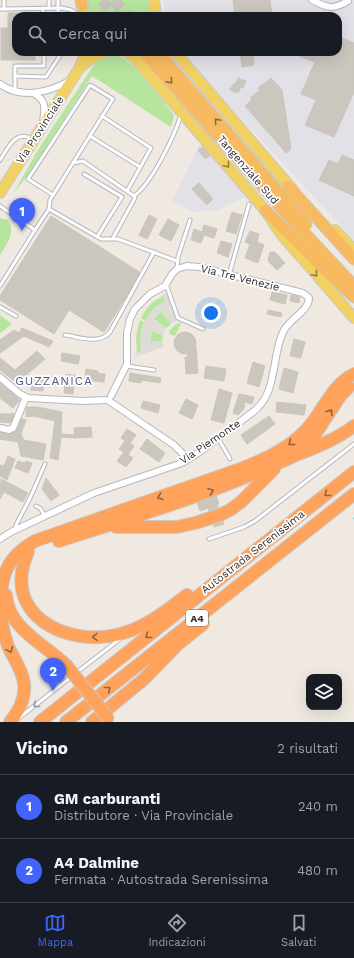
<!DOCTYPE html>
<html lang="it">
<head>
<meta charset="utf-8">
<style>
  body { margin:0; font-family:"Work Sans",sans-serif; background:#242831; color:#f1f3f6 }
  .controls { position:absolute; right:12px; bottom:12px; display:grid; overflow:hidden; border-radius:8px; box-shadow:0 4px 16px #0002 }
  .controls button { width:36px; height:36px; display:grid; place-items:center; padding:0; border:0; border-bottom:1px solid #363941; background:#171b24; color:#f1f3f6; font:20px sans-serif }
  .you { position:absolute; left:211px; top:313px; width:14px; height:14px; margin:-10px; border:3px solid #fff; border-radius:50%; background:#1a73e8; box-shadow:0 0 0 6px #1a73e833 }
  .badge { display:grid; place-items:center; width:26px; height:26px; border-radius:50%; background:#4264fb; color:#fff; font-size:13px; font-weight:700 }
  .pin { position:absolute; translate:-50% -33px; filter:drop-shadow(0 1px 2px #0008) }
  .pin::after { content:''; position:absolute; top:21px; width:14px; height:12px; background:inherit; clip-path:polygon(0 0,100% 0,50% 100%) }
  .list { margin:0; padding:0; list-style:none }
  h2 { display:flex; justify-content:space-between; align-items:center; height:52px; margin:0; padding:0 16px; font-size:17px }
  h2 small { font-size:13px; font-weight:400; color:#9ea1a6 }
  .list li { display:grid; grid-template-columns:26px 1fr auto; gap:12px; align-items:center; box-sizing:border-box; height:64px; padding:0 16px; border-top:1px solid #363941 }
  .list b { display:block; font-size:15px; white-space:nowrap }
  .list p { margin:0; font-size:13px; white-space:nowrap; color:#9ea1a6 }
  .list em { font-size:13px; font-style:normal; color:#9ea1a6 }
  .icon { flex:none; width:22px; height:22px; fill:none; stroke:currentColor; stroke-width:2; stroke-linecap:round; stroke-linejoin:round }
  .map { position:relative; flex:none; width:354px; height:722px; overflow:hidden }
  .search { position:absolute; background:#171b24; box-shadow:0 4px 16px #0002; left:12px; right:12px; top:12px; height:44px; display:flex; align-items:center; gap:10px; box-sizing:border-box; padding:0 14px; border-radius:12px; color:#9ea1a6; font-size:15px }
  .sheet { height:180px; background:#171b24 }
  nav { display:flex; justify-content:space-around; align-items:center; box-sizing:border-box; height:56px; border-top:1px solid #363941; background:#171b24; font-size:11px; color:#9ea1a6 }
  nav a { display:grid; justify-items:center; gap:2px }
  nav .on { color:#4264fb }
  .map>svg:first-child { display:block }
</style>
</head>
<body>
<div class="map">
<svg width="354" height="722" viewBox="0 0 354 722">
  <rect width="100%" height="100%" fill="#efe9e1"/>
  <g fill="#e3e1e8">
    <path d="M164,0H354V240L179,52H338V16H164Z"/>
    <path d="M201,142L247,196L218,210L193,212L172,201Z"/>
  </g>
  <g fill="#b6e59e">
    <path d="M87,0H149L151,11V16H86Z"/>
    <path d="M117,55C132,58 164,102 174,115L171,127L92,76L29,173L13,194L38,150L93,66L101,58Z"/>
    <path d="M0,218L8,220C16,232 7,244 0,255Z"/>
    <path d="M163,296L165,301L154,308L145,321L141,318C146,308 152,301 163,296Z"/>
    <path d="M161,311L171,324L166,328L154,319Z"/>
    <path d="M0,315L12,324L0,333Z"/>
    <path d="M140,320L144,322L141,332L142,352L137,353L136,336Z"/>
    <path d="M182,322L175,336L170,334L169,331L175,325Z"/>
    <path d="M152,331L163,335L162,341H150Z"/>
  </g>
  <path fill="#dfdcd8" d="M167,293L177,321L171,324L161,311L157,315L154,320L166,328L163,335L152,331L150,341H162L164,347L135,357V354L141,352L140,337L145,321L154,308L165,301L162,294Z"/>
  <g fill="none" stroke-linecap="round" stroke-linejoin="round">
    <path stroke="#75cff0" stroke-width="1.5" d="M354,518V519"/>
  </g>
  <g fill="#cbc7bf" stroke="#cbc5ba">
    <path d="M233,0H270L272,16H235Z"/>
    <path d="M8,13H35V16H16V52H35V60H1V28H8Z"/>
    <path d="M338,36L354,43V92L334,137L305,125L316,100L301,94L315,62L299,56L301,52H338Z"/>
    <path d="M240,52H263L264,53L253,54L254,65L242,67Z"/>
    <path d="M238,78L246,81L243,88L241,87L238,93L230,90L233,84H235Z"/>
    <path d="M271,78L282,90L291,149L286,153L245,106L252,99L251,97L260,90L258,88Z"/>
    <path d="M204,146L211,155L205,159L198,150Z"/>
    <path d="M342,155L354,160V196L319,180L329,160L338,164Z"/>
    <path d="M199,183L213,199L207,205L192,189Z"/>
    <path d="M232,212L242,215L236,234L226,231Z"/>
    <path d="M149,215L157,219L147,239L139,235Z"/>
    <path d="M51,216L141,273L104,332L69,310L54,334L0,300V296Z"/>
    <path d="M168,219L179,225L171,241L159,235Z"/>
    <path d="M204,225L217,229L214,238L204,235L201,243L191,240L194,229L202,232Z"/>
    <path d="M250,231L259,234L257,242L264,245L258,263L245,258L250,244L245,242Z"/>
    <path d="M221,241L232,244L228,257L217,253Z"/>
    <path d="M270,252H275L285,263L277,270L268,261Z"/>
    <path d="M272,292L287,295L285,304L270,300Z"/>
    <path d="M291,295L300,297L299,303L290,301Z"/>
    <path d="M268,310L282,313L281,317L267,314Z"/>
    <path d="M22,328L53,341L49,347L24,336L0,353V340L14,330L19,333Z"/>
    <circle cx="185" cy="343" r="11"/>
    <path d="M294,339L305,342L301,358L290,356Z"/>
    <path d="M196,347L198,373L186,374L185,357H188L187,354L191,352Z"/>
    <path d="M37,351L45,359L17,383L0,370V358L15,370Z"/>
    <path d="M62,353L80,356L78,364L61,361Z"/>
    <path d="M253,362L265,366L259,387L247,383Z"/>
    <path d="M206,366L226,369L224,381L204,378Z"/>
    <path d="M284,368L298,372L293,393L279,389Z"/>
    <path d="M86,369L98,371L97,373L105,374L104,382L85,380Z"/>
    <path d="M130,373L161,378L160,383L142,380L141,383L129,381Z"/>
    <path d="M66,374L75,375L73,394L64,393Z"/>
    <path d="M32,376L44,377L43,391L31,390Z"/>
    <path d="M0,383L20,400L13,408L0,398Z"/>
    <path d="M219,389L232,393L224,423L211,420Z"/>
    <path d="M239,394L254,397L252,404L245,402L244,409L238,415L233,413Z"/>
    <path d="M186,399L198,405L192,419L179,413Z"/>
    <path d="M143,401L160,405L158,413L141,408Z"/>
    <path d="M277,402L306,405L304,415L276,412Z"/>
    <path d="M26,407H37L62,412L61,434L75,435V438L61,437L58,460L50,458L55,421L34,416L26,417Z"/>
    <path d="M13,413L17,417L13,423L0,422V414H11Z"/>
    <path d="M269,416L275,424L247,444L241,435Z"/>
    <path d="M20,418L26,420L21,434L24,440L46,444L43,460L21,456L18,442L0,439V431L13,433Z"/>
    <path d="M91,427L92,437L75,438L74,428Z"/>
    <path d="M127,429L136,435L130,443L134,446L128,455L133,458L126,467L117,461L124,452L119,449L125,441L121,438Z"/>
    <path d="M147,439L165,453L159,462L140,449Z"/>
    <path d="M8,456L15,459L7,480L0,476V465L4,466Z"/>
    <path d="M18,461L25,463L26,461L32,463L28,473L15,468Z"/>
    <path d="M46,478L59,495L51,501L42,489Z"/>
    <path d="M1,479L28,493L23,502L4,492L0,499Z"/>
    <path d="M216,495L219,504L200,511L197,502Z"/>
    <path d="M217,504L224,524L214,527L208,507Z"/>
  </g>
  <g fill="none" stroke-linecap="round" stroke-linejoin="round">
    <g stroke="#c8c4bd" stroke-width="11" stroke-dasharray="11 5.5" stroke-linecap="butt">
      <path d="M102,0L115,16"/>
      <path d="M114,0L127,16"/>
    </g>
    <defs>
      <g id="service">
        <path d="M49,0V8"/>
        <path d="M58,0V16"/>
        <path d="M43,8V16"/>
        <path d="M0,9H4V0"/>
        <path d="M4,9L62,8L71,10L80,16"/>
        <path d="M15,76L46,77L59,57V52"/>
        <path d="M15,91V66H44V52"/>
        <path d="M102,116L151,148L127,191"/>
        <path d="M90,136L140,167"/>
        <path d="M0,160C8,148 16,129 32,139"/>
        <path d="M84,174L122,197L97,237"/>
        <path d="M53,195L28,179L90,85L113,99L73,163"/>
        <path d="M134,196C152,183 174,137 181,115"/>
        <path d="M0,206L35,230L0,286"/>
        <path d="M49,209L50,200L73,163L83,161L134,196L135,198L113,238"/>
        <path d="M35,230L49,209L101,239H118L177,261"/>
        <path d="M177,269L178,257L190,220"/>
        <path d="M229,275L249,204"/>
        <path d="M166,284L178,318L203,329"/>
        <path d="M0,307L16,316"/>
        <path d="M65,335C79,337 100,345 110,332L154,252"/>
        <path d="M127,366L154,370"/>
        <path d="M218,438L230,459"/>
        <path d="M36,506L40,508L45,516"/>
        <path d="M15,531L16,525L30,498L45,464"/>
        <path d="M209,539L244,527L255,521L354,444"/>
        <path d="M76,673L120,639"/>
        <path d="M19,718L71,677"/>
      </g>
      <g id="minor">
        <path d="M312,0C327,8 333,10 348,1"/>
        <path d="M0,84C20,99 48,93 69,81"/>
        <path d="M33,93C47,101 45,107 43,122"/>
        <path d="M0,377L20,394L28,398L83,401L106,400"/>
        <path d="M109,401L174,445L184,455L185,461"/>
        <path d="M0,428L9,430L13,428L26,397"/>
        <path d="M0,539L11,532L94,493L182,463L198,453L253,412C278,393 271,358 283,332C289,319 309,311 309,298L303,293L199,267L187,266L177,269L172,274L165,286L150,294L135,309L130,319L127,333V364L111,396"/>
      </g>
      <g id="primary">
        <path d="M154,0L156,16"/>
        <path d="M82,16L83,0"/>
        <path d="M127,52L134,57L265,210L281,234L354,318"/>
        <path d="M175,52L293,190"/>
        <path d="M80,67L92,58L104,52"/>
        <path d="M0,193L80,67L86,52"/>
        <path d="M335,230L354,250"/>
      </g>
      <g id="trunk">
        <path d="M81,0L82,5"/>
        <path d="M144,52L293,221L354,286"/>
        <path d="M158,52L306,224"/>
        <path d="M288,186L354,259"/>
        <path d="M265,210L329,274L354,297"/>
      </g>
      <g id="motorway">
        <path d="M298,450L316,433L341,395L349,387"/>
        <path d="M116,527H177L195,523L220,515L230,510L241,502L274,469"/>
        <path d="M59,541C137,516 217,492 292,457C313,448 336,440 354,426"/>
        <path d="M28,552C0,615 66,646 116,635C144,629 165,612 187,595"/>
        <path d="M6,595C9,630 45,644 67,666"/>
        <path d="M10,722C19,711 26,697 24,683C22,669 13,658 8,646C3,633 1,621 1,607C0,576 7,557 35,541L240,469C267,459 294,446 312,423C325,406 334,384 354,374"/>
        <path d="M40,722L354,472"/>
        <path d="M66,722L354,494"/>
        <path d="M92,722L144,679L177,645L203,624"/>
      </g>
    </defs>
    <use href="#service" stroke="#b4b7c1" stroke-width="5"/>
    <use href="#minor" stroke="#b4b7c1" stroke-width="8"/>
    <use href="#primary" stroke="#c9c9c9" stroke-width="12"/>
    <use href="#trunk" stroke="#c9c9c9" stroke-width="13"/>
    <use href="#motorway" stroke="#c9c9c9" stroke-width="14"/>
    <use href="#service" stroke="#fff" stroke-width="3"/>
    <use href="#minor" stroke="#fff" stroke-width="6"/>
    <use href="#primary" stroke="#f2d163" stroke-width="10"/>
    <use href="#trunk" stroke="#f8ba60" stroke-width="11"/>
    <use href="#motorway" stroke="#ffa35c" stroke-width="12"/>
    <defs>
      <path id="motorway-bridge" d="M67,666L108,718"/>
    </defs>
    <use href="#motorway-bridge" stroke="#c9c9c9" stroke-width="14" stroke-linecap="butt"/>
    <use href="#motorway-bridge" stroke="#ffa35c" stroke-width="12"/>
  </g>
  <defs><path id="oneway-chevron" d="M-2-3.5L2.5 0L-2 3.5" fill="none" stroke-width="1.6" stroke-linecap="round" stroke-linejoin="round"/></defs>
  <g stroke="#896d44">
    <use href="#oneway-chevron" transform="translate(170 81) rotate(49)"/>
    <use href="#oneway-chevron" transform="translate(217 121) rotate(-131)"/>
  </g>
  <g stroke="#908048">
    <use href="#oneway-chevron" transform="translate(227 165) rotate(49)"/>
    <use href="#oneway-chevron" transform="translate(315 274) rotate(49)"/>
  </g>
  <g stroke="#8c6343">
    <use href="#oneway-chevron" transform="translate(330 412) rotate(-58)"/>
    <use href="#oneway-chevron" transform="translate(291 443) rotate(143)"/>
    <use href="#oneway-chevron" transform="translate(211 491) rotate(-20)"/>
    <use href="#oneway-chevron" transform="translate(327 494) rotate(142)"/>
    <use href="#oneway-chevron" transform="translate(160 497) rotate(160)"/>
    <use href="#oneway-chevron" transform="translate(148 636) rotate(142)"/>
    <use href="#oneway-chevron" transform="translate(95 637) rotate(179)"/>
    <use href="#oneway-chevron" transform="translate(10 650) rotate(66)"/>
    <use href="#oneway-chevron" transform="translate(108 689) rotate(-39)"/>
  </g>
  <use stroke="#969696" href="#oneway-chevron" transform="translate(36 705) rotate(142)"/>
  <g text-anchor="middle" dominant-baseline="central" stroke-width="3.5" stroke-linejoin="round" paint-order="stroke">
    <rect fill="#fff" stroke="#6d6d6d" stroke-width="1" x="186" y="610" width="22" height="16" rx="3"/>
    <g font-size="10" font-weight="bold" fill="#2e2e2e">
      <text x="197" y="618">A4</text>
    </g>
    <g font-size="11" fill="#2e2e2e" stroke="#fff">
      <text transform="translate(40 130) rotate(-57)">Via Provinciale</text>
      <text transform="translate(248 170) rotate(49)">Tangenziale Sud</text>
      <text transform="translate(240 278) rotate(14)">Via Tre Venezie</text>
      <text transform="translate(210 442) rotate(-34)">Via Piemonte</text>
      <text transform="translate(253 552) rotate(-38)">Autostrada Serenissima</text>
    </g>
    <g font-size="12" letter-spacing="1" fill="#4d5680" stroke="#fff">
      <text x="54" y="381">GUZZANICA</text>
    </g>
  </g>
</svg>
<div class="controls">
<button><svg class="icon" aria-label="layers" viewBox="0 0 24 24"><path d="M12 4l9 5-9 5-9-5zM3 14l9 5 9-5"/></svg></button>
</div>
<div class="you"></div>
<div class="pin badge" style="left:22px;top:231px">1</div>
<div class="pin badge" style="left:53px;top:691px">2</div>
<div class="search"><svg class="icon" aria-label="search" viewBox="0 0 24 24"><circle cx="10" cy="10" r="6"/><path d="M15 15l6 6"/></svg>Cerca qui</div>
</div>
<section class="sheet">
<h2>Vicino<small>2 risultati</small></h2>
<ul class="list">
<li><span class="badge">1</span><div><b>GM carburanti</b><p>Distributore · Via Provinciale</p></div><em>240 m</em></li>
<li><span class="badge">2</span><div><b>A4 Dalmine</b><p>Fermata · Autostrada Serenissima</p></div><em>480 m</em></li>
</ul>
</section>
<nav>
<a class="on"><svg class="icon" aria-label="map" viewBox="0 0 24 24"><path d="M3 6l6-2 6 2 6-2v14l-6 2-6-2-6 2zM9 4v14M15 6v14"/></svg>Mappa</a>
<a><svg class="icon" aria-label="directions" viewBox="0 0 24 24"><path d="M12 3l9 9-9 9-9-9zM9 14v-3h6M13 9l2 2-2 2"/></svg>Indicazioni</a>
<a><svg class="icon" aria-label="saved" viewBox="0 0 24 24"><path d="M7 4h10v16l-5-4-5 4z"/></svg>Salvati</a>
</nav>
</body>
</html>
